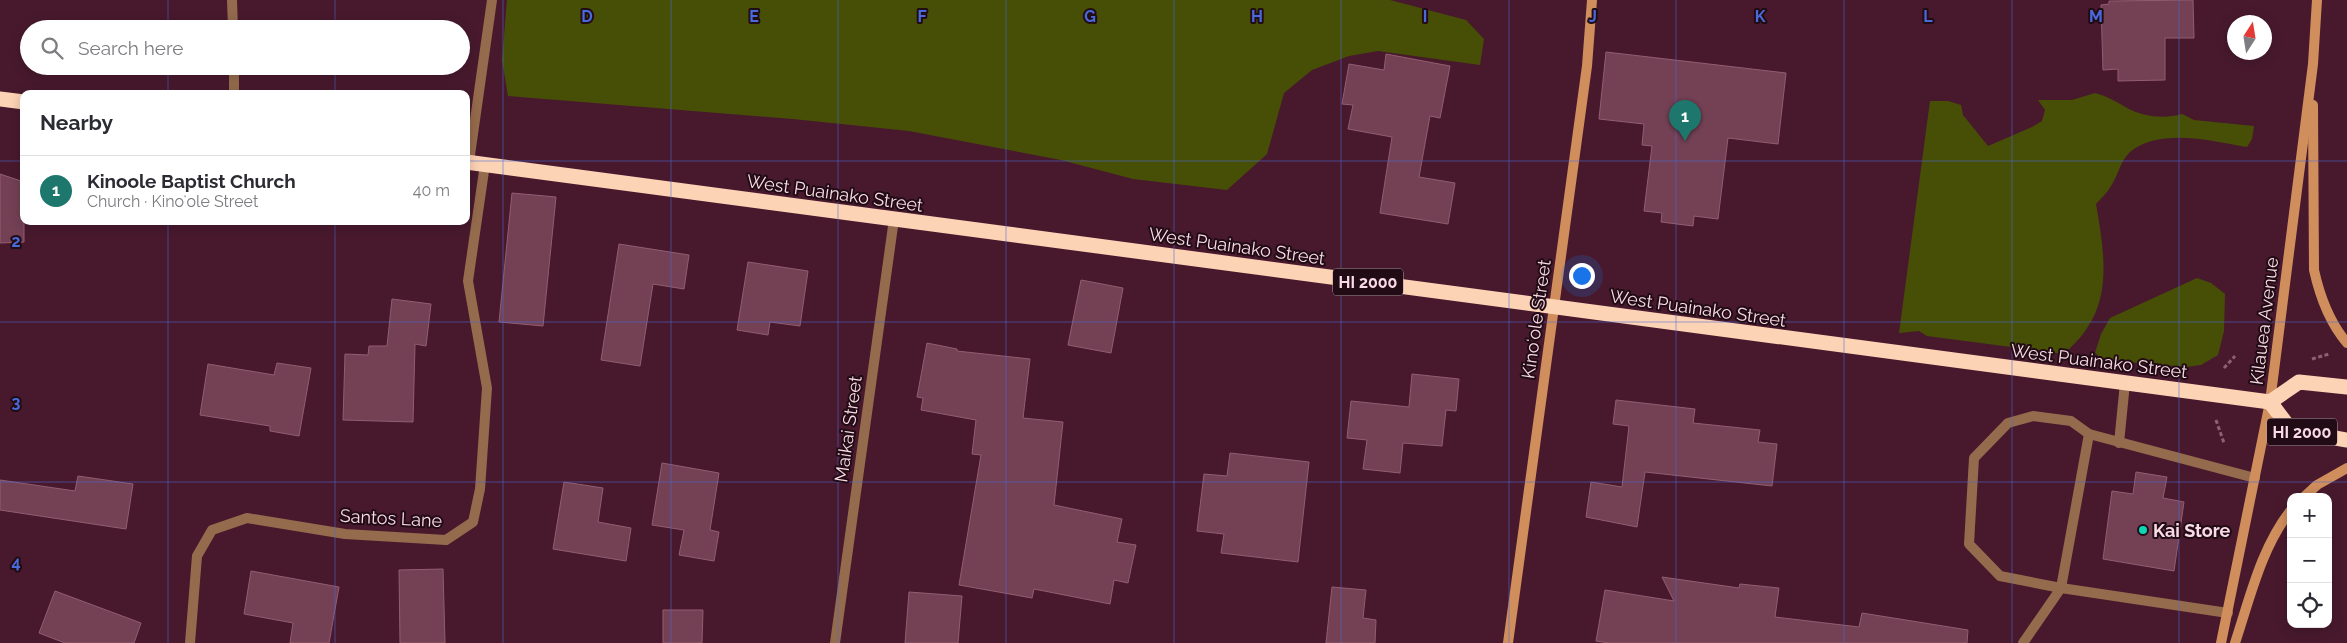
<!DOCTYPE html>
<html lang="en">
<head>
<meta charset="utf-8">
<style>
  body { margin:0; font-family:Raleway,sans-serif; background:#f2f2f3; color:#2b2b33 }
  .controls { position:absolute; right:15px; bottom:15px; display:grid; overflow:hidden; border-radius:10px; box-shadow:0 2px 12px #0003 }
  .controls button { width:45px; height:45px; display:grid; place-items:center; padding:0; border:0; border-bottom:1px solid #e1e1e2; background:#fff; color:#2b2b33; font:25px sans-serif }
  .compass { position:absolute; left:2227px; top:15px; width:45px; height:45px; border-radius:50%; background:#fff; box-shadow:0 2px 12px #0003; rotate:12deg }
  .you { position:absolute; left:1581px; top:275px; width:18px; height:18px; margin:-12px; border:4px solid #fff; border-radius:50%; background:#1a73e8; box-shadow:0 0 0 8px #1a73e833 }
  .badge { display:grid; place-items:center; width:32px; height:32px; border-radius:50%; background:#1e776d; color:#fff; font-size:16px; font-weight:700 }
  .pin { position:absolute; translate:-50% -41px; filter:drop-shadow(0 1px 2px #0008) }
  .pin::after { content:''; position:absolute; top:26px; width:18px; height:15px; background:inherit; clip-path:polygon(0 0,100% 0,50% 100%) }
  .list { margin:0; padding:0; list-style:none }
  h2 { display:flex; justify-content:space-between; align-items:center; height:65px; margin:0; padding:0 20px; font-size:21px }
  h2 small { font-size:16px; font-weight:400; color:#7c7c81 }
  .list li { display:grid; grid-template-columns:32px 1fr auto; gap:15px; align-items:center; box-sizing:border-box; height:70px; padding:0 20px; border-top:1px solid #e1e1e2 }
  .list b { display:block; font-size:19px; white-space:nowrap }
  .list p { margin:0; font-size:16px; white-space:nowrap; color:#7c7c81 }
  .list em { font-size:16px; font-style:normal; color:#7c7c81 }
  .icon { flex:none; width:28px; height:28px; fill:none; stroke:currentColor; stroke-width:2; stroke-linecap:round; stroke-linejoin:round }
  .map { position:relative; flex:none; width:2347px; height:643px; overflow:hidden }
  .search { position:absolute; background:#fff; box-shadow:0 2px 12px #0003; left:20px; top:20px; width:450px; height:55px; display:flex; align-items:center; gap:12px; box-sizing:border-box; padding:0 18px; border-radius:28px; color:#7c7c81; font-size:19px }
  .panel { position:absolute; background:#fff; box-shadow:0 2px 12px #0003; left:20px; top:90px; width:450px; height:135px; border-radius:10px }
  .map>svg:first-child { display:block }
</style>
</head>
<body>
<div class="map">
<svg width="2347" height="643" viewBox="0 0 2347 643">
  <rect width="100%" height="100%" fill="#48192d"/>
  <g fill="#474f07">
    <path d="M507,0H1390L1466,20L1484,39L1480,65L1378,51L1349,56L1312,70L1284,93L1267,154L1227,190L1133,179L1061,160L909,131L793,119L508,96L502,60Z"/>
    <path d="M2095,93C2109,97 2115,101 2127,108C2143,117 2166,119 2182,114L2194,120L2254,126L2252,139L2247,147C2213,141 2160,127 2130,152C2120,161 2118,176 2111,186C2107,193 2101,198 2096,204C2103,245 2112,292 2087,328C2081,338 2072,346 2064,354L1927,336L1919,331L1899,333L1930,101H1948L1961,105L1963,115L1988,146L2032,127L2042,121L2045,110L2038,100H2072Z"/>
    <path d="M2197,278L2211,283L2225,294L2224,331L2218,355L2201,365L2186,367L2104,360L2095,353L2101,334L2110,318Z"/>
  </g>
  <g fill="#734054" stroke="#935d71">
    <path d="M2193,0L2194,38H2165V80L2118,81V69L2103,70L2101,5L2109,4V1Z"/>
    <path d="M1606,52L1786,73L1778,144L1728,138L1718,219L1694,216L1693,226L1661,222L1662,213L1644,211L1652,146L1642,145L1644,124L1599,119Z"/>
    <path d="M1386,54L1450,66L1440,118L1430,116L1419,177L1455,183L1448,224L1380,213L1392,137L1348,129L1353,105L1342,104L1349,64L1384,70Z"/>
    <path d="M0,174L24,182V242L0,243Z"/>
    <path d="M512,193L556,197L543,326L499,322Z"/>
    <path d="M619,244L689,255L684,289L653,284L640,366L601,360Z"/>
    <path d="M748,262L808,271L800,326L770,322L768,335L737,330Z"/>
    <path d="M1081,280L1123,288L1111,353L1068,345Z"/>
    <path d="M392,299L431,304L426,346L415,344L413,422L343,420L345,354L368,355L369,346H387Z"/>
    <path d="M927,343L957,349V351L1030,359L1023,418L1063,422L1054,505L1122,519L1117,542L1136,545L1128,583L1114,580L1110,604L1034,589L1032,598L959,585L981,455L972,454L976,420L921,410L923,398L917,397Z"/>
    <path d="M277,363L311,368L299,436L270,431V426L200,415L208,364L274,375Z"/>
    <path d="M1412,374L1459,379L1456,411L1446,410L1442,446L1403,443L1400,473L1363,469L1367,440L1347,438L1351,401L1409,407Z"/>
    <path d="M1616,400L1695,409L1693,423L1760,430L1758,442L1777,444L1772,486L1645,472L1637,527L1586,517L1591,482L1622,487L1629,426L1613,424Z"/>
    <path d="M1230,453L1309,462L1298,562L1221,553L1224,534L1197,531L1204,474L1227,476Z"/>
    <path d="M662,463L719,473L710,530L719,532L714,561L679,555L684,530L652,525Z"/>
    <path d="M2136,472L2167,477L2163,498L2184,502L2174,571L2103,559L2112,491L2133,494Z"/>
    <path d="M78,476L133,484L126,529L0,510V480L75,491Z"/>
    <path d="M564,482L603,488L598,522L631,528L626,561L553,549Z"/>
    <path d="M443,569L445,643H400L399,570Z"/>
    <path d="M251,571L339,587L329,643H290L293,623L244,614Z"/>
    <path d="M1662,577L1739,588L1740,584L1779,588L1775,617L1859,627L1862,613L1968,630L1967,643H1609L1596,641L1605,590L1674,601Z"/>
    <path d="M1332,587L1366,590L1363,618L1376,620L1375,643H1326Z"/>
    <path d="M55,591L141,623L134,643H65L39,633Z"/>
    <path d="M909,592L962,596L958,643H905Z"/>
    <path d="M663,610H703L702,643H663Z"/>
  </g>
  <g fill="none" stroke-linecap="round" stroke-linejoin="round">
    <g stroke="#8c6273" stroke-width="3" stroke-dasharray="4 2.5" stroke-linecap="butt">
      <path d="M2312,359L2329,354"/>
      <path d="M2224,368L2235,356"/>
      <path d="M2216,420L2224,443"/>
    </g>
    <g stroke="#956b4d" stroke-width="10">
      <path d="M2089,434L2071,421L2033,416L2008,423L1974,458L1969,544L2000,576L2061,588L2228,613"/>
      <path d="M2119,443L2125,383"/>
      <path d="M2023,643L2061,588L2089,434L2255,478"/>
    </g>
    <g stroke="#956b4d" stroke-width="10">
      <path d="M232,0L233,29"/>
      <path d="M234,66V94"/>
      <path d="M469,162L492,0"/>
      <path d="M190,643L197,556L212,530L247,518L345,534L446,540L473,522L480,489L487,388L468,281L485,164"/>
      <path d="M835,643L894,219"/>
    </g>
    <g stroke="#d08e5d" stroke-width="10">
      <path d="M2313,105L2314,270C2320,297 2329,322 2347,343"/>
      <path d="M2304,497L2317,485L2347,468"/>
      <path d="M1508,643L1587,66L1592,0"/>
      <path d="M2221,643L2270,402L2313,64L2317,0"/>
      <path d="M2235,643C2250,598 2261,548 2291,510"/>
    </g>
    <g stroke="#fdd3b6" stroke-width="15">
      <path d="M0,99L24,102"/>
      <path d="M466,162L2270,402"/>
      <path d="M2270,402L2291,430L2347,440"/>
      <path d="M2270,402L2299,382L2347,387"/>
    </g>
  </g>
  <path fill="none" stroke="#496adb" stroke-width="1" stroke-opacity="0.55" d="M168,0V29M335,0V29M503,0V643M671,0V643M838,0V643M1006,0V643M1174,0V643M1341,0V643M1509,0V643M1676,0V643M1844,0V643M2012,0V643M2179,0V643M168,66V94M335,66V94M0,161H24M466,161H2347M168,221V643M335,221V643M0,322H2347M0,482H2347"/>
  <circle fill="#0ed5b4" stroke="#210c15" stroke-width="2" cx="2143" cy="530" r="5"/>
  <g text-anchor="middle" dominant-baseline="central" stroke-width="4" stroke-linejoin="round" paint-order="stroke">
    <g fill="#210c15" stroke="#b99ca7" stroke-width="1">
      <rect x="1333" y="268.5" width="70" height="27" rx="4"/>
      <rect x="2267" y="418.5" width="70" height="27" rx="4"/>
    </g>
    <g font-size="16" font-weight="bold" fill="#fadae5">
      <text x="1368" y="282">HI 2000</text>
      <text x="2302" y="432">HI 2000</text>
    </g>
    <g font-size="18" fill="#fadae5" stroke="#210c15">
      <text transform="translate(835 193) rotate(8)">West Puainako Street</text>
      <text transform="translate(1237 246) rotate(8)">West Puainako Street</text>
      <text transform="translate(1698 308) rotate(8)">West Puainako Street</text>
      <text transform="translate(1536 319) rotate(-82)">Kinoʻole Street</text>
      <text transform="translate(2264 321) rotate(-83)">Kilauea Avenue</text>
      <text transform="translate(2099 361) rotate(7)">West Puainako Street</text>
      <text transform="translate(848 429) rotate(-82)">Maikai Street</text>
      <text transform="translate(391 518) rotate(3)">Santos Lane</text>
    </g>
    <g font-size="18" font-weight="bold" fill="#fadae5" stroke="#210c15" text-anchor="start">
      <text x="2153" y="530">Kai Store</text>
    </g>
  </g>
  <g font-size="16" text-anchor="middle" font-weight="bold" fill="#496adb" stroke="#210c15" stroke-width="4" stroke-linejoin="round" paint-order="stroke">
    <text x="587" y="22">D</text>
    <text x="754" y="22">E</text>
    <text x="922" y="22">F</text>
    <text x="1090" y="22">G</text>
    <text x="1257" y="22">H</text>
    <text x="1425" y="22">I</text>
    <text x="1593" y="22">J</text>
    <text x="1760" y="22">K</text>
    <text x="1928" y="22">L</text>
    <text x="2096" y="22">M</text>
    <text x="16" y="247">2</text>
    <text x="16" y="408">3</text>
    <text x="16" y="568">4</text>
  </g>
</svg>
<div class="controls">
<button>+</button>
<button>−</button>
<button><svg class="icon" aria-label="locate" viewBox="0 0 24 24"><circle cx="12" cy="12" r="6"/><path d="M12 2v4M12 18v4M2 12h4M18 12h4"/></svg></button>
</div>
<svg class="compass" viewBox="-18 -18 36 36"><path d="M0-13l5 13h-10z" fill="#e53935"/><path d="M0 13l5-13h-10z" fill="#7c7c81"/></svg>
<div class="you"></div>
<div class="pin badge" style="left:1685px;top:141px">1</div>
<div class="search"><svg class="icon" aria-label="search" viewBox="0 0 24 24"><circle cx="10" cy="10" r="6"/><path d="M15 15l6 6"/></svg>Search here</div>
<section class="panel">
<h2>Nearby<small></small></h2>
<ul class="list">
<li><span class="badge">1</span><div><b>Kinoole Baptist Church</b><p>Church · Kinoʻole Street</p></div><em>40 m</em></li>
</ul>
</section>
</div>
</body>
</html>
